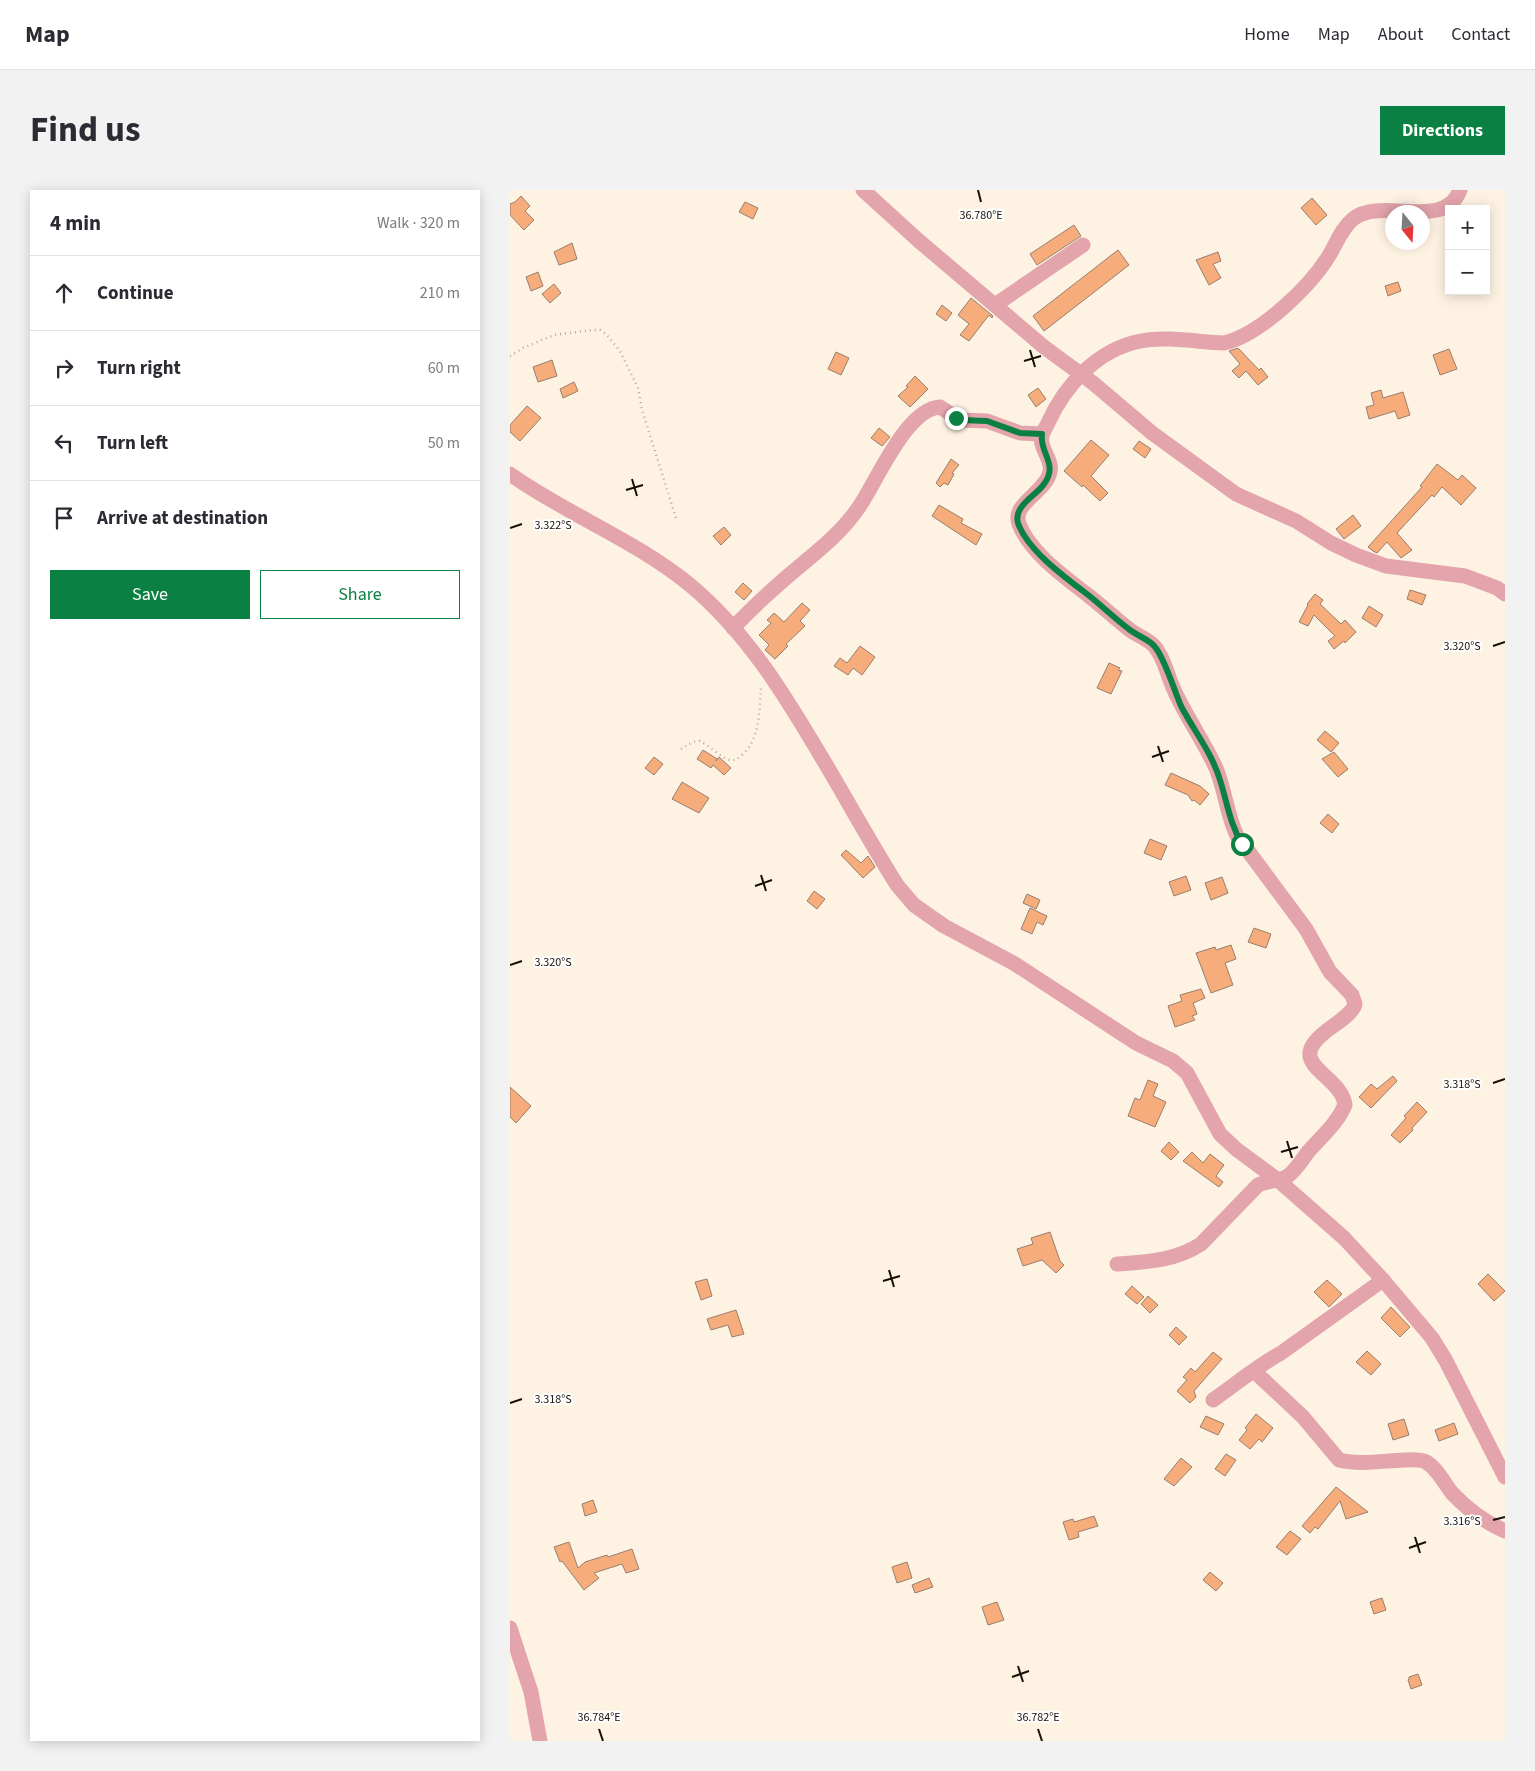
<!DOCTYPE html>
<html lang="en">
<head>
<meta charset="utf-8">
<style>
  body { margin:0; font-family:"Source Sans 3",sans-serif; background:#f2f2f3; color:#2b2b33 }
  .controls { position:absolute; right:15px; top:15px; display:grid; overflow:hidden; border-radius:0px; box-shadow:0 2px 12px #0003 }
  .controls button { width:45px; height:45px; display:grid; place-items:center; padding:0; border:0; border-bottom:1px solid #e1e1e2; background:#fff; color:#2b2b33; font:25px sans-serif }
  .compass { position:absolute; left:875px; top:15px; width:45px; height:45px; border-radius:50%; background:#fff; box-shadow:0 2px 12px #0003; rotate:162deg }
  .stop { position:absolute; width:15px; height:15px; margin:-11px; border:4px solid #0b8043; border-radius:50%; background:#fff }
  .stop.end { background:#0b8043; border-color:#fff; box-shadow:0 1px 5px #0008 }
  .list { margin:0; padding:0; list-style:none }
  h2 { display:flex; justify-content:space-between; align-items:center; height:65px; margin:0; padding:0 20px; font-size:21px }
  h2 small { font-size:16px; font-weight:400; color:#7c7c81 }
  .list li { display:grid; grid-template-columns:32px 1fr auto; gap:15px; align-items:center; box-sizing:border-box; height:75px; padding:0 20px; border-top:1px solid #e1e1e2 }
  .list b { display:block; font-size:19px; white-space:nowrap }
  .list em { font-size:16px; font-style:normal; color:#7c7c81 }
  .actions { display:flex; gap:10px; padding:15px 20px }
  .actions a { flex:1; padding:11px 0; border:1px solid #0b8043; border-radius:0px; text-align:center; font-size:18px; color:#0b8043 }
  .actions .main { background:#0b8043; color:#fff }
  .icon { flex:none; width:28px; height:28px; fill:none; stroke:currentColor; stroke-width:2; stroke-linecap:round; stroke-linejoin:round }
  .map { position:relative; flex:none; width:995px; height:1551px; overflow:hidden; border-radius:0px }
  header { display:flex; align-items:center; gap:30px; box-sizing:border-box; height:70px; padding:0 25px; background:#fff; border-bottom:1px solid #e1e1e2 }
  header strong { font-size:24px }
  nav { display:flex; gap:28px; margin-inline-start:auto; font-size:18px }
  .intro { display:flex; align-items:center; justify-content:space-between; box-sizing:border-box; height:120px; padding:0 30px }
  h1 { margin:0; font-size:35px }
  .button { padding:12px 22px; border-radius:0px; background:#0b8043; color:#fff; font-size:18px; font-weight:700 }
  main { display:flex; gap:30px; padding:0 30px }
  aside { flex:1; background:#fff; border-radius:0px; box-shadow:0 2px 12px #0003 }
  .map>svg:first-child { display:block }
</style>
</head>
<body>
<header>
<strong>Map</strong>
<nav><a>Home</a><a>Map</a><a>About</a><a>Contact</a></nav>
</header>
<div class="intro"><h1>Find us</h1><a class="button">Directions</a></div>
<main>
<aside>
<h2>4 min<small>Walk · 320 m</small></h2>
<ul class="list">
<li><svg class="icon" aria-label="ahead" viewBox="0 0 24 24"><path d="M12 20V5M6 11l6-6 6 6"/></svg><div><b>Continue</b></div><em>210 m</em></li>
<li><svg class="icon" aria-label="right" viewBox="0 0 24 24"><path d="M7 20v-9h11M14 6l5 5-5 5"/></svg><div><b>Turn right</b></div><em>60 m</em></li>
<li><svg class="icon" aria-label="left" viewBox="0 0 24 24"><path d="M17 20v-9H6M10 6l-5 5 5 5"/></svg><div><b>Turn left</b></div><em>50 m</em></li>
<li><svg class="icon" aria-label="arrive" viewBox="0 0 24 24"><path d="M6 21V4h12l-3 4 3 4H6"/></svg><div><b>Arrive at destination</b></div></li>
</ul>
<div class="actions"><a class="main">Save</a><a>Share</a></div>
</aside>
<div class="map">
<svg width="995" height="1551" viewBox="0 0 995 1551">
  <rect width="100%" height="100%" fill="#fef3e3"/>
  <g fill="#f6ac7b" stroke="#987f6f">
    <path d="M11,6L20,16L15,21L24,30L14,40L0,25V14L5,12Z"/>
    <path d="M802,8L817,25L806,35L791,18Z"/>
    <path d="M235,12L248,18L243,29L229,22Z"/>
    <path d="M564,35L571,46L527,75L520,64Z"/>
    <path d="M62,53L67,69L49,75L44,62Z"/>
    <path d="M608,60L619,75L534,141L523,126Z"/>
    <path d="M708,62L711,71L703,74L711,88L699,95L686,70Z"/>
    <path d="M28,82L33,96L21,101L16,87Z"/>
    <path d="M888,92L891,101L878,106L875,96Z"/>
    <path d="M44,94L51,103L40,113L32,104Z"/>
    <path d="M461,108L483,126L482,128L479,125L459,151L450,145L459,134L448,125Z"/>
    <path d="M432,115L442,123L436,131L426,124Z"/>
    <path d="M728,158L749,180L751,178L758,187L748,195L736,181L729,188L722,181L730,174L719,161Z"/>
    <path d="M939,159L947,179L930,185L923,165Z"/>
    <path d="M326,162L339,168L331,185L318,179Z"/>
    <path d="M42,170L47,186L28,192L23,177Z"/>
    <path d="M405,186L418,199L400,217L388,206L398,197L396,196Z"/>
    <path d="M64,192L68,201L53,208L50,199Z"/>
    <path d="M528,198L536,209L526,217L518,205Z"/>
    <path d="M871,200L873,208L893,202L900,225L888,229L885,221L859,229L856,217L864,215L861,203Z"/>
    <path d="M17,216L31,228L10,251L0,242V235Z"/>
    <path d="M369,238L380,247L372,256L361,248Z"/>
    <path d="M581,250L599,265L581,286L598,303L590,311L573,295L572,297L554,281Z"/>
    <path d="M629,251L641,259L635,268L623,259Z"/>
    <path d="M441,269L449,275L442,283L444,284L438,295L434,293L430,297L426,293Z"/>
    <path d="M927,274L948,290L952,285L966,298L951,315L932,297L924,307L922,305L887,343L902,360L891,368L877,352L867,363L863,361L858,357L912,297L910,296Z"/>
    <path d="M429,315L453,329L451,333L472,344L466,355L422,326Z"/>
    <path d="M843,325L851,336L834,349L826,339Z"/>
    <path d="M214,337L221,345L211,355L203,346Z"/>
    <path d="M233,393L242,401L234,410L225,402Z"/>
    <path d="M900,400L916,405L912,415L897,409Z"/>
    <path d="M805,404L813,410L810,414L831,434L835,430L846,442L835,453L834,451L824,459L818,451L825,446L804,425L798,436L789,432L798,415L797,414Z"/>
    <path d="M292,413L300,420L290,431L295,436L276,454L278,456L265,469L255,460L259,455L249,445L261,433L257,430L264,423L274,432Z"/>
    <path d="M859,416L873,425L866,437L852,428Z"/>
    <path d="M350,456L365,467L352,485L343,478L338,485L324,476L330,468L337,473Z"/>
    <path d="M599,473L610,478L608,480L612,481L601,504L587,498Z"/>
    <path d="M815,541L829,553L821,562L807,550Z"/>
    <path d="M193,560L207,569L206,571L209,567L221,578L214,585L203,575L201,578L187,569Z"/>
    <path d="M824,562L838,579L828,587L812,569Z"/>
    <path d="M144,567L153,574L144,585L135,578Z"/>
    <path d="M661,583L690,596L699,604L690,615L684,610L682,611L678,605L655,595Z"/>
    <path d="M172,592L199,608L189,623L162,609Z"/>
    <path d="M818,624L829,634L822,643L810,633Z"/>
    <path d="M640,649L657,656L651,670L634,663Z"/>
    <path d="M336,660L351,673L358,666L365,677L353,688L331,665Z"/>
    <path d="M676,686L681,700L664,706L659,692Z"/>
    <path d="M712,687L718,703L701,710L695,693Z"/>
    <path d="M304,701L315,709L307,719L297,711Z"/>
    <path d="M517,704L530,710L526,719L513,713Z"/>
    <path d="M520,718L537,726L533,735L527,732L522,744L511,739Z"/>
    <path d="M744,738L761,744L756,758L738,752Z"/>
    <path d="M721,755L726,769L715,773L723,795L701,803L686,763L705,757L706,760Z"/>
    <path d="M691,799L695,808L683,813L687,824L682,826L685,830L665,837L658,816L672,811L670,805Z"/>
    <path d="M883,886L887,891L861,918L849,907L861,894L867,899Z"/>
    <path d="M638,890L648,894L643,906L656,912L645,937L618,926L625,908L630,910Z"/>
    <path d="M0,897L21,916L6,933L0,927Z"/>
    <path d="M907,912L917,922L902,938L903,940L890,953L881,945L896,928L894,926Z"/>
    <path d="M659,952L669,962L661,970L651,961Z"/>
    <path d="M682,962L693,973L700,964L714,975L706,986L713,992L709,997L673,971Z"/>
    <path d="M540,1042L550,1071L554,1075L546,1083L532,1070L513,1076L507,1059L523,1054L521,1048Z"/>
    <path d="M978,1084L995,1101L984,1111L968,1094Z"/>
    <path d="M197,1089L202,1106L191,1110L185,1092Z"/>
    <path d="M817,1090L832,1104L819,1117L804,1102Z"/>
    <path d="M622,1096L634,1107L627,1114L615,1104Z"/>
    <path d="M638,1106L648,1115L640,1123L631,1114Z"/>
    <path d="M881,1117L900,1137L890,1147L871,1128Z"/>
    <path d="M226,1120L234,1144L222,1147L218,1135L201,1140L197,1129Z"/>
    <path d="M666,1137L677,1147L669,1155L659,1145Z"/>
    <path d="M857,1161L871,1174L861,1185L846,1172Z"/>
    <path d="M703,1162L712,1169L684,1201L686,1207L680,1213L667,1201L677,1190L673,1187L681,1178L685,1182Z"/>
    <path d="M746,1224L763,1238L752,1252L749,1249L740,1259L729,1250L737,1240L735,1238Z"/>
    <path d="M696,1226L714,1234L708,1245L690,1237Z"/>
    <path d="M894,1229L899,1245L883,1250L878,1234Z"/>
    <path d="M944,1233L948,1244L929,1251L925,1240Z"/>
    <path d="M716,1264L726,1270L715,1286L705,1279Z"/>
    <path d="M671,1268L682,1277L664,1296L654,1289Z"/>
    <path d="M826,1297L858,1322L836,1329L830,1311L808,1339L805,1337L800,1343L792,1336Z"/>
    <path d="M83,1310L87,1322L75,1326L72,1314Z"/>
    <path d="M584,1326L588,1336L568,1342L569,1347L559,1350L553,1332L563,1329L564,1332Z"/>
    <path d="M780,1341L791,1349L777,1365L766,1357Z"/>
    <path d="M59,1352L68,1378L75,1372L97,1365L98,1367L122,1359L129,1379L116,1383L112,1374L84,1383L89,1388L74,1400L52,1371L50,1372L44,1357Z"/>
    <path d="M397,1372L402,1388L387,1393L382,1377Z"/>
    <path d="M700,1382L713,1393L706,1401L693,1390Z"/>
    <path d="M419,1388L423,1397L405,1403L402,1395Z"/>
    <path d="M872,1408L876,1420L864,1424L860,1412Z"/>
    <path d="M487,1412L494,1430L478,1435L472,1417Z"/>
    <path d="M908,1484L912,1495L901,1499L898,1490L899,1489V1487Z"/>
  </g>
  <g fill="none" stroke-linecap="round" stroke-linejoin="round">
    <g stroke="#b7ad9f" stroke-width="2.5" stroke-dasharray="1 4" stroke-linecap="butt">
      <path d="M0,166L13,158L44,145L82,140H90L96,144L110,161L128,198L132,220L166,328"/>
      <path d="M171,559L183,552L190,551C199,555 211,568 220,570C225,571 229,568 233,564C251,547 249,519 251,497"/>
    </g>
    <g stroke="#e3a4ac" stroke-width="15">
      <path d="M353,0L409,51L534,157L583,193L642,243L726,304L786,331L821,353L846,365L876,376L955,386L987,398L995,404"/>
      <path d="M485,115L573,55"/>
      <path d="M0,284C58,325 125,350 180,395C240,445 279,512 318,578C341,617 363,657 387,695L404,715L434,736L505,774L626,853L663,871L677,883L710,944L726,959L768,990L834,1048L873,1090L922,1148L936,1171L995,1287"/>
      <path d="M223,438C238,422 254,407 270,393C298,368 328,348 349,317C367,291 396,219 430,217L450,230L477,231L510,243L532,244"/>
      <path d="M607,1074C637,1072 665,1071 691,1054L748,995C757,990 769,992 778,986C786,980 792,970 798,962C811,947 827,934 835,915C831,884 774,875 814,843C822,836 843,824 845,814L842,805L820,782L796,739L727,646C717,625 715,600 706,578C694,552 677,528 665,502C658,488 655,469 645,457C640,450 628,446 620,440C606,429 593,417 579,406C556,388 520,363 509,334C501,314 536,302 540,282C543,269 529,259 532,246C533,242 536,237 538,233C555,195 588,159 631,151C656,146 688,152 714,153C750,145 801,96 820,64C827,52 832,38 843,29C871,6 934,42 950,0"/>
      <path d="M744,1181L793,1227L829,1270C850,1275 872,1271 894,1270C900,1270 908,1269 914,1271C926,1276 934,1293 942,1303C958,1320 974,1332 995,1341"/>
      <path d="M703,1210C726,1194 747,1176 771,1163L873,1090"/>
      <path d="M0,1438L21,1502L30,1551"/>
    </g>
  </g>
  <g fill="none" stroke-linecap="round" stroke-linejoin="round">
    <path stroke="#0b8043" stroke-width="6" d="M446,228L450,230L477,231L510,243L532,244C529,263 549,274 534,294C526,306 503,316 508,333C518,362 559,390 582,408C595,419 607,430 620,440C628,446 640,450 645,457C655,469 664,500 671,516C684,541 702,563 710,590C717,612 720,634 732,654"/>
  </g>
  <path fill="none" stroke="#171008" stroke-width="2" d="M468,0L471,12M520,160L525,177M514,171L531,166M122,289L127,306M116,300L133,295M0,338L12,334M983,456L995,452M648,556L653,572M642,567L659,561M251,685L256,701M245,696L262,690M0,775L12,771M983,893L995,889M777,951L782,968M771,962L788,957M379,1080L384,1097M373,1091L390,1086M0,1213L12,1209M983,1330L995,1327M905,1347L910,1363M899,1358L916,1352M508,1476L513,1492M502,1487L519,1481M89,1539L93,1551M528,1539L532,1551"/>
  <g font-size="12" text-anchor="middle" fill="#171008" stroke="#fff" stroke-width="4" stroke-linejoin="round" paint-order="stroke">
    <text x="471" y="29">36.780°E</text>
    <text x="43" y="339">3.322°S</text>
    <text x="952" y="460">3.320°S</text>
    <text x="43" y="776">3.320°S</text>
    <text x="952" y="898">3.318°S</text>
    <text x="43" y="1213">3.318°S</text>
    <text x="952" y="1335">3.316°S</text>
    <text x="89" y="1531">36.784°E</text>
    <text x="528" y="1531">36.782°E</text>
  </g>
</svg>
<div class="controls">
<button>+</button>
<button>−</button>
</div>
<svg class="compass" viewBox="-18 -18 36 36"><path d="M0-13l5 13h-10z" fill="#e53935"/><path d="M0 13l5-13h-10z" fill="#7c7c81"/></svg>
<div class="stop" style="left:732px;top:654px"></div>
<div class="stop end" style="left:446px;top:228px"></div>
</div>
</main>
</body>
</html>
